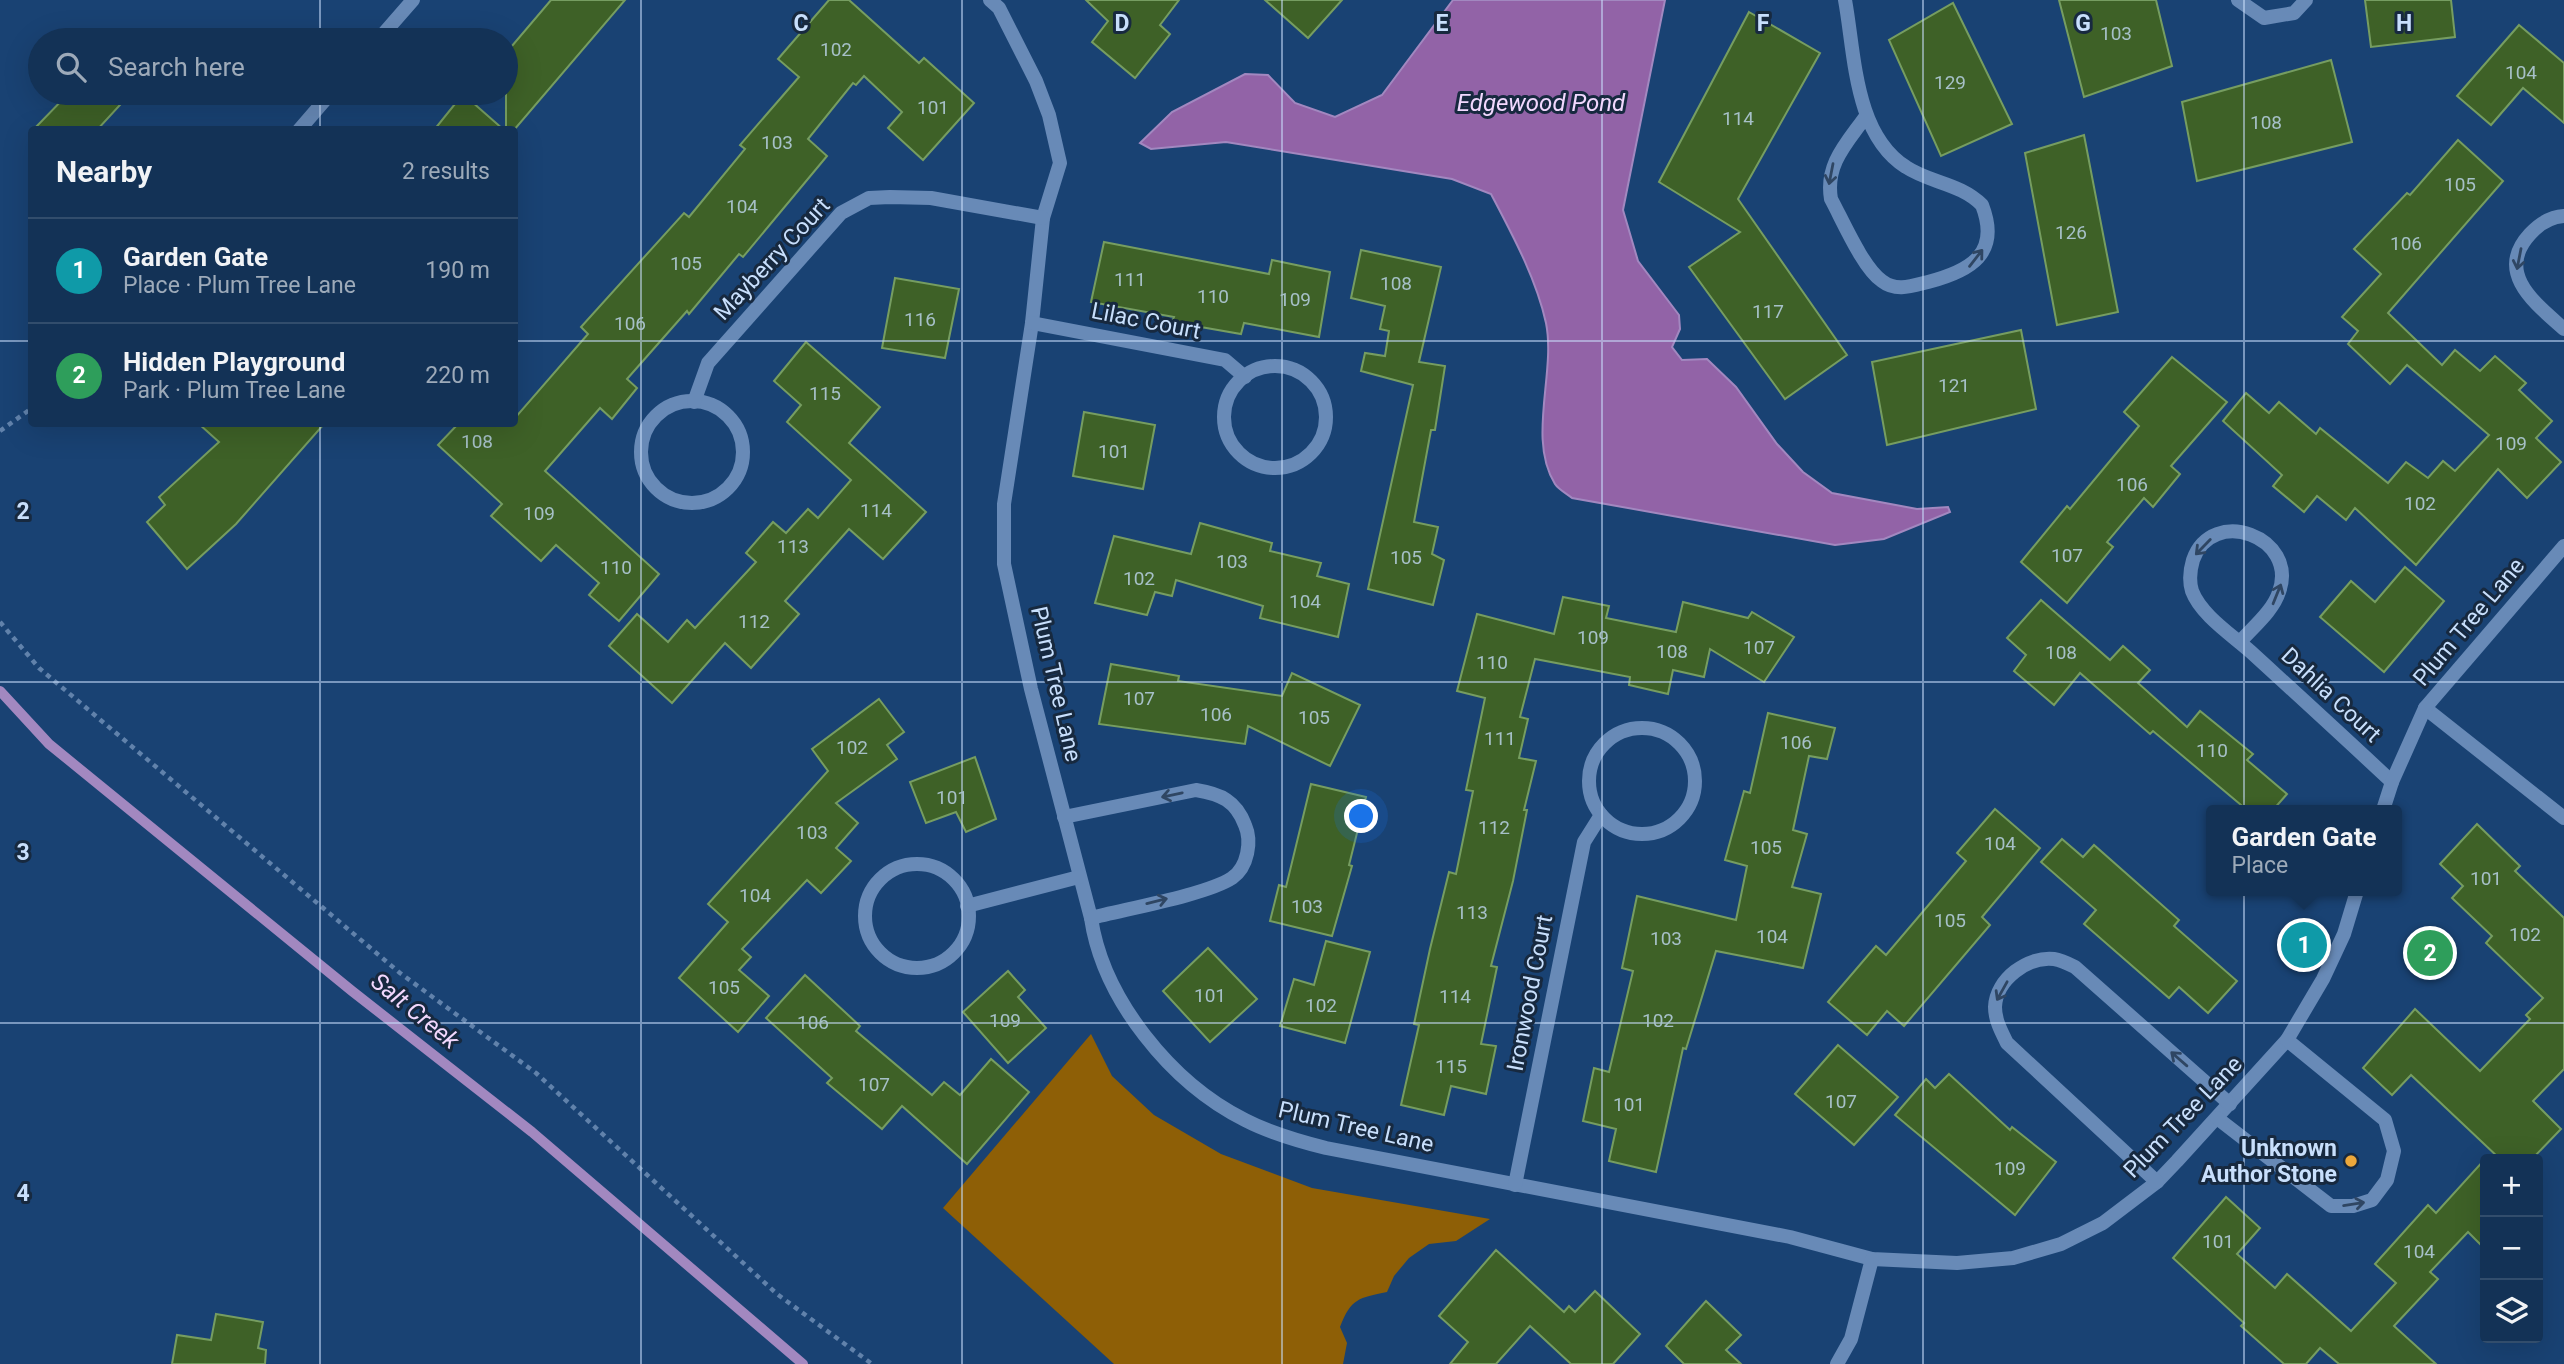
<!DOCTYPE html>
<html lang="en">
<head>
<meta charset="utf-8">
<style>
  body { margin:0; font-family:Roboto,sans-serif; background:#1c3a5c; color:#f1f3f6 }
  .controls { position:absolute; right:21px; bottom:21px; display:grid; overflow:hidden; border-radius:7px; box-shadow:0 7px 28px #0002 }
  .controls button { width:63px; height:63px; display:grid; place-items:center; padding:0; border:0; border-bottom:2px solid #324d6c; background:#133256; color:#f1f3f6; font:35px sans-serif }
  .you { position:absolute; left:1362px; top:817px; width:24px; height:24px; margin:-18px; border:5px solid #fff; border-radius:50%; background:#1a73e8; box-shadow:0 0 0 10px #1a73e833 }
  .badge { display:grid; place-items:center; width:46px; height:46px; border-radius:50%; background:#e69b98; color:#fff; font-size:23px; font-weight:700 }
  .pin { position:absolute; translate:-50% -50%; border:4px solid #fff; box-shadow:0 2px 7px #0006 }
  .popup { position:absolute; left:2206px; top:805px; width:196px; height:91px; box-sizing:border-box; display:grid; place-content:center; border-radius:7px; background:#133256; filter:drop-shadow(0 2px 5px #0005); font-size:23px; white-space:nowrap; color:#9daab9 }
  .popup b { font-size:26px; color:#f1f3f6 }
  .popup::after { content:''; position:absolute; left:50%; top:100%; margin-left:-14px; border:14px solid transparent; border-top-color:#133256 }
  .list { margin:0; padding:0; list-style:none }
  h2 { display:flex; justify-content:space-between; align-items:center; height:91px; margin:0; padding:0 28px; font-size:30px }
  h2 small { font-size:23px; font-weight:400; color:#9daab9 }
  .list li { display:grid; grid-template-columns:46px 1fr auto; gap:21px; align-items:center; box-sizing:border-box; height:105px; padding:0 28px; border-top:2px solid #324d6c }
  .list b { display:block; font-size:26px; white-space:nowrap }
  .list p { margin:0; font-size:23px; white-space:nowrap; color:#9daab9 }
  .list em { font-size:23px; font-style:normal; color:#9daab9 }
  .icon { flex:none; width:38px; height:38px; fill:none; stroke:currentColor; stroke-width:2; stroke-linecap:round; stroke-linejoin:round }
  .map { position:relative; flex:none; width:2564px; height:1364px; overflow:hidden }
  .search { position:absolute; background:#133256; box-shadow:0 7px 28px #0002; left:28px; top:28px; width:490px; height:77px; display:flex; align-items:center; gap:18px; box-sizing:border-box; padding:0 24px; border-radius:38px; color:#9daab9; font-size:26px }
  .panel { position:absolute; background:#133256; box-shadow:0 7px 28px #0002; left:28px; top:126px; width:490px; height:301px; border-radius:7px }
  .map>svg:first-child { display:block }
</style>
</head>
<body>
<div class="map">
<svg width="2564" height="1364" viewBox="0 0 2564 1364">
  <rect width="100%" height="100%" fill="#194273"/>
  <path fill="#8e5f06" d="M1091,1034L1112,1076L1154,1115L1221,1154L1312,1188L1490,1219L1456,1241L1429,1244L1409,1258L1394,1276L1387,1292C1359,1298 1351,1298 1340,1327L1347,1343L1343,1364H1114L943,1208Z"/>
  <path fill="#9263a7" stroke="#a288c0" stroke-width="2" d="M1453,0H1665L1623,210L1638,261L1679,315L1680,329L1672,347L1682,360L1707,359L1736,387L1777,444L1803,472L1832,493L1917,509L1948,507L1950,512L1884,539L1835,545L1572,498C1567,494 1558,489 1555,484C1527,439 1556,373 1546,323C1536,278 1512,234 1491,194L1452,179L1226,142L1151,149L1140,143L1172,112L1245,74L1268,75L1295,103L1335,117L1382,95Z"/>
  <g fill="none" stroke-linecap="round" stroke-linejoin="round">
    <path stroke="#a288c0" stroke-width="10" d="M0,691L49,744L352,991L532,1132L803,1364"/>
  </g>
  <g fill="#3e6127" stroke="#769d61" stroke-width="2">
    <path d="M551,0H625L514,130H506V53Z"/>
    <path d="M829,0H849L919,63L924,58L974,103L923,160L888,128L902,112L864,76L856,85L853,83L808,139L827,156L743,257L739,254L689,314L687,311L627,379L637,388L612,419L600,408L545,471L659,574L619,621L589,595L599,583L556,545L541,561L491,516L502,504L438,445L458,424H514V419L588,334L581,327L684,213L689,217L745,149L740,145L799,77L778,59Z"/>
    <path d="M1086,0H1179L1160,25L1170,34L1135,78L1092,42L1108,21Z"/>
    <path d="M1265,0H1342L1308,38Z"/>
    <path d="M2059,0H2156L2172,66L2084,97Z"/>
    <path d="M2365,0H2451L2455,37L2371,47Z"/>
    <path d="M1953,3L2012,124L1941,156L1889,40Z"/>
    <path d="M1749,12L1820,53L1738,199L1847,355L1785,399L1689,267L1740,232L1659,182Z"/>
    <path d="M2519,25L2564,63V123L2523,88L2491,125L2457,96Z"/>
    <path d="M2331,60L2352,142L2197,181L2182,102Z"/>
    <path d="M69,93H131L97,130H33Z"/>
    <path d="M463,94L504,130H434Z"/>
    <path d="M2084,135L2118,312L2057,325L2025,153Z"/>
    <path d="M2458,140L2503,181L2388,313L2442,365L2455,350L2480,371L2495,356L2526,383L2519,390L2552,421L2536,438L2561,462L2527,498L2498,469L2416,565L2355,508L2346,520L2317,496L2304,512L2273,486L2282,475L2223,421L2246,393L2269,413L2279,402L2316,434L2320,428L2388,483L2406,462L2428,478L2443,461L2455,471L2489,435L2407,365L2390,384L2348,344L2358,331L2342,317L2381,274L2354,249L2407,193L2410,195Z"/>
    <path d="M1104,242L1269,274L1272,260L1330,272L1319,337L1244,323L1241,334L1172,322L1174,317L1091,302Z"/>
    <path d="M1361,250L1441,267L1419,362L1445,366L1435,430H1431L1414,522L1438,527L1432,554L1444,560L1433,605L1368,589L1413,385L1361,371L1365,353L1385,356L1389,331L1380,329L1385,306L1351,298Z"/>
    <path d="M895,278L959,289L945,358L882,348Z"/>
    <path d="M2021,330L2036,409L1887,445L1872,362Z"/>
    <path d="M806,342L880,407L849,443L926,512L883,559L849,529L785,601L799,614L751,668L725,643L672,703L609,646L637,614L668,642L687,620L695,628L756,562L746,553L773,522L786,533L808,509L818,518L851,480L787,422L801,405L774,381Z"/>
    <path d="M2172,357L2227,402L2171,466L2180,474L2153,507L2144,498L2107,542L2113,547L2067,603L2021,562L2067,506L2070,509L2139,426L2124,412Z"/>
    <path d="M1084,412L1155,425L1143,489L1073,476Z"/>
    <path d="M199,424H324L236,524L187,569L147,522L165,505L159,497L219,442Z"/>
    <path d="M1200,523L1272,543L1270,551L1321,563L1317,576L1349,584L1338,637L1260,618L1263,606L1176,580L1172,596L1155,592L1147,615L1095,603L1114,536L1191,554Z"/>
    <path d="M2405,567L2444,601L2384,672L2320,617L2351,581L2375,602Z"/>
    <path d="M1563,597L1609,606L1606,618L1676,632L1683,602L1748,618L1752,612L1794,637L1764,682L1710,649L1704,677L1673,670L1668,694L1629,685L1630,677L1535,659L1520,717L1528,719L1519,758L1536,761L1524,810H1527L1513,881L1491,966L1497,967L1481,1044L1496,1046L1486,1094L1451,1086L1444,1115L1401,1105L1419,1025L1414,1024L1430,949L1449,872L1456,874L1473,791L1466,790L1485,698L1457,691L1477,614L1554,634Z"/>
    <path d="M2041,600L2110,660L2123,646L2150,670L2138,683L2187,727L2200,711L2253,754L2247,760L2287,794L2273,810H2247L2153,731L2150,734L2080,673L2054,705L2014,671L2026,655L2007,638Z"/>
    <path d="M1111,664L1179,676L1178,681L1282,696L1292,673L1360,705L1330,766L1248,726L1245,744L1099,724Z"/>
    <path d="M879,699L904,732L887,745L897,759L836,803L858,823L836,848L851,861L821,893L807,880L742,949L751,957L739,970L769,996L738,1032L679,978L728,922L708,904L828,771L812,749Z"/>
    <path d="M1768,713L1835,728L1827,759L1809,756L1793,830L1807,834L1792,887L1821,894L1803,968L1716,951L1686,1049L1683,1048L1656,1172L1609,1161L1616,1129L1583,1121L1594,1068L1609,1072L1633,971L1622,968L1637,896L1736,920L1747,866L1725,860L1744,791L1750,793Z"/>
    <path d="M975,757L996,819L966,832L956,812L926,823L910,782Z"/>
    <path d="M1311,784L1366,797L1349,865L1352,866L1332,936L1270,921L1279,885L1286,887Z"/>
    <path d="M1995,809L2040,848L1982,917L1990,925L1904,1026L1887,1011L1867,1035L1828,1002L1876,946L1886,955L1966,861L1957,853Z"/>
    <path d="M2477,824L2520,866L2515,871L2564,918V1069L2533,1101L2561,1129L2532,1159H2500L2411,1075L2392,1095L2363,1068L2415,1009L2480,1071L2530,1019L2526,1015L2543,998L2486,943L2492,936L2452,898L2463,886L2440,864Z"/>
    <path d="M2062,839L2083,857L2094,845L2179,920L2174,926L2237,981L2208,1013L2179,987L2169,998L2084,924L2096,910L2041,862Z"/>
    <path d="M1326,941L1370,952L1345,1043L1280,1026L1294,979L1314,985Z"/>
    <path d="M1208,948L1257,999L1210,1042L1163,991Z"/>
    <path d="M1008,971L1025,990L1018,997L1046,1028L1008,1063L963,1012Z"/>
    <path d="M805,975L860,1026L856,1031L932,1095L944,1082L960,1095L991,1059L1029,1092L967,1164L902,1106L882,1129L827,1083L832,1078L766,1018Z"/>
    <path d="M1838,1045L1898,1097L1854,1145L1795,1094Z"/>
    <path d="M1949,1074L2010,1130L2012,1127L2056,1162L2015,1215L1895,1115L1926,1079L1935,1088Z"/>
    <path d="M2485,1159V1249L2468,1232L2430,1272L2438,1279L2394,1326L2436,1364H2339L2320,1348L2306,1364H2284L2241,1326L2244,1323L2173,1258L2226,1197L2260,1228L2237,1254L2275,1288L2287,1274L2351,1331L2396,1283L2375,1264L2428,1205L2436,1213Z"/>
    <path d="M1496,1250L1564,1312L1569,1306L1575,1312L1595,1291L1640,1334L1613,1364H1571L1530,1326L1496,1364H1450L1468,1342L1439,1316Z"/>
    <path d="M1706,1301L1741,1335L1726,1350L1741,1364H1684L1666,1346Z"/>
    <path d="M216,1314L263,1322L258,1348L266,1350L265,1364H172L177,1335L211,1340Z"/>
  </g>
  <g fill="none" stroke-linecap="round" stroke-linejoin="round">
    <g stroke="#6182ab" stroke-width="4.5" stroke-dasharray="5 5" stroke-linecap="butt">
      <path d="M0,431L32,408"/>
      <path d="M0,622L39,668L400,973L536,1073L777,1294L872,1364"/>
    </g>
    <g stroke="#688ab7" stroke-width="14">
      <path d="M990,0L999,8L1036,81L1049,115L1060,163L1043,218L1032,323L1004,504V564L1031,689L1091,918C1103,999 1171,1083 1245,1120C1270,1133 1298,1141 1326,1148L1790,1237L1872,1259L1957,1263L2013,1258L2061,1244L2103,1223L2157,1182L2177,1161L2287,1040L2323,979L2344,934L2357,891"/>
      <path d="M1845,0C1855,54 1854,134 1906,167C1930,183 1960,183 1982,205C2001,254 1970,271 1928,282C1912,286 1896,292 1882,281C1863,268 1843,221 1831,199C1825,164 1847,143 1866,116"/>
      <path d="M2238,0L2264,18L2294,13L2306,0"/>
      <path d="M378,40L413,0"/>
      <path d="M299,130L331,93"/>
      <path d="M2564,216C2551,217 2539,224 2530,234C2494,273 2536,304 2564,329"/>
      <path d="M1032,323L1225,360L1245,377"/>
      <circle cx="1275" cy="417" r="51"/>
      <circle cx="692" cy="452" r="51"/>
      <path d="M694,402L708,363L841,213L869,198L890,197L931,198L1043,218"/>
      <path d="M2240,642C2253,627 2273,611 2279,592C2299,537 2212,505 2193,560C2190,570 2189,581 2192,591C2201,615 2232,635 2251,652C2298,695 2345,738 2392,782"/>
      <path d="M2425,708L2564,818"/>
      <circle cx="1642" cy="781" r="53"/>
      <path d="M2383,810L2392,782L2425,708L2564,546"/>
      <path d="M1064,817L1196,790C1221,794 1236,801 1245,825C1252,841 1248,867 1232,878C1206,895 1125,909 1091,918"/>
      <circle cx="917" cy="916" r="52"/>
      <path d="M967,906L1079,877"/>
      <path d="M2217,1118L2331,1206H2353L2372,1200L2387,1180L2394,1151L2385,1120L2287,1040"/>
      <path d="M2157,1182L2007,1043C2001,1031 1995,1020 1995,1007C1996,979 2028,956 2054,959C2061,960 2069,964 2075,967L2230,1104"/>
      <path d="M1515,1185L1584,842L1601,815"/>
      <path d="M1837,1364L1851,1339L1872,1259"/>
    </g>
  </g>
  <defs><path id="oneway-shaft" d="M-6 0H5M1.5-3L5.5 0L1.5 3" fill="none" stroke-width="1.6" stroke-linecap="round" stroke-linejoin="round" transform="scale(1.75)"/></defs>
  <g stroke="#2f4663">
    <use href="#oneway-shaft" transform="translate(1831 174) rotate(101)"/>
    <use href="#oneway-shaft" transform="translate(1976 258) rotate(-52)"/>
    <use href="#oneway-shaft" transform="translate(2519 259) rotate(101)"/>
    <use href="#oneway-shaft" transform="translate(2203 547) rotate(134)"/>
    <use href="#oneway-shaft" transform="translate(2277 594) rotate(-68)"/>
    <use href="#oneway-shaft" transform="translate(1172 795) rotate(168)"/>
    <use href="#oneway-shaft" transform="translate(1157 901) rotate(-14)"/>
    <use href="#oneway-shaft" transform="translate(2002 991) rotate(119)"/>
    <use href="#oneway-shaft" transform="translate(2179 1059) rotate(-139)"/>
    <use href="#oneway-shaft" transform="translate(2354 1204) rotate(-9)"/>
  </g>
  <path fill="none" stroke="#c8dffc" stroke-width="2" stroke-opacity="0.55" d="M320,0V40M641,0V1364M962,0V1364M1282,0V1364M1602,0V1364M1923,0V1364M2244,0V1364M320,93V130M0,341H32M514,341H2564M320,424V1364M0,682H2564M0,1023H2564"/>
  <circle fill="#eda83b" stroke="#17293f" stroke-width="2.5" cx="2351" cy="1161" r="7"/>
  <g text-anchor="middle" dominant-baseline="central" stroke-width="6" stroke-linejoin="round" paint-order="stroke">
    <g font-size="19" fill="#a6c0c7">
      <text x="2116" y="33">103</text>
      <text x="836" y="49">102</text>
      <text x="2521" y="72">104</text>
      <text x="1950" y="82">129</text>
      <text x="933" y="107">101</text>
      <text x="1738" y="118">114</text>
      <text x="2266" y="122">108</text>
      <text x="777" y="142">103</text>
      <text x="2460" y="184">105</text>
      <text x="742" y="206">104</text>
      <text x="2071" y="232">126</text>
      <text x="2406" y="243">106</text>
      <text x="686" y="263">105</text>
      <text x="1130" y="279">111</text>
      <text x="1396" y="283">108</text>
      <text x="1213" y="296">110</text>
      <text x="1295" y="299">109</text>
      <text x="1768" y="311">117</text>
      <text x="920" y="319">116</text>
      <text x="630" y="323">106</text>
      <text x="1954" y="385">121</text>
      <text x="825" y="393">115</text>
      <text x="477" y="441">108</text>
      <text x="2511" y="443">109</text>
      <text x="1114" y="451">101</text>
      <text x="2132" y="484">106</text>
      <text x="2420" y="503">102</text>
      <text x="876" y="510">114</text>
      <text x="539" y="513">109</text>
      <text x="793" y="546">113</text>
      <text x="2067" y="555">107</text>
      <text x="1406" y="557">105</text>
      <text x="1232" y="561">103</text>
      <text x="616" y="567">110</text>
      <text x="1139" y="578">102</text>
      <text x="1305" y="601">104</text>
      <text x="754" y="621">112</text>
      <text x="1593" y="637">109</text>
      <text x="1759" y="647">107</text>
      <text x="1672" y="651">108</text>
      <text x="2061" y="652">108</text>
      <text x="1492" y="662">110</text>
      <text x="1139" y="698">107</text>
      <text x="1216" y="714">106</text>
      <text x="1314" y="717">105</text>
      <text x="1500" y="738">111</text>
      <text x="1796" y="742">106</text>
      <text x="852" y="747">102</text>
      <text x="2212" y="750">110</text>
      <text x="952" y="797">101</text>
      <text x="1494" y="827">112</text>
      <text x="812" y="832">103</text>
      <text x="2000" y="843">104</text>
      <text x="1766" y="847">105</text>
      <text x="2486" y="878">101</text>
      <text x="755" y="895">104</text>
      <text x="1307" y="906">103</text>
      <text x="1472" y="912">113</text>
      <text x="1950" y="920">105</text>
      <text x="2525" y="934">102</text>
      <text x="1772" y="936">104</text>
      <text x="1666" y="938">103</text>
      <text x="724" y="987">105</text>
      <text x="1210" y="995">101</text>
      <text x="1455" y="996">114</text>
      <text x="1321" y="1005">102</text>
      <text x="1005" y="1020">109</text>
      <text x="1658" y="1020">102</text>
      <text x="813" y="1022">106</text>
      <text x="1451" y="1066">115</text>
      <text x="874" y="1084">107</text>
      <text x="1841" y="1101">107</text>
      <text x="1629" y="1104">101</text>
      <text x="2010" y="1168">109</text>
      <text x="2218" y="1241">101</text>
      <text x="2419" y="1251">104</text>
    </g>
    <g font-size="23" fill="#c8dffc" stroke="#17293f">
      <text transform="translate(772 259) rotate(-47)">Mayberry Court</text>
      <text transform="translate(1146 321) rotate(11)">Lilac Court</text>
      <text transform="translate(2469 622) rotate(-50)">Plum Tree Lane</text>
      <text transform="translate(1056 684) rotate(77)">Plum Tree Lane</text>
      <text transform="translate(2331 695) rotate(43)">Dahlia Court</text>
      <text transform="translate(1530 993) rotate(-79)">Ironwood Court</text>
      <text transform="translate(2183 1117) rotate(-46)">Plum Tree Lane</text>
      <text transform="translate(1356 1127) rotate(13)">Plum Tree Lane</text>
    </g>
    <g font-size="23" font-weight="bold" fill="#c8dffc" stroke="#17293f" text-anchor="end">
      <text x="2337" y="1148">Unknown<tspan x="2337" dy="26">Author Stone</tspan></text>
    </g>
    <g font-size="24" font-style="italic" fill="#f2d8fe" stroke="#17293f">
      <text x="1541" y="103">Edgewood Pond</text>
      <text transform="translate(415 1011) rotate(39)">Salt Creek</text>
    </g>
  </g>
  <g font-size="23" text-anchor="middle" font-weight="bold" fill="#c8dffc" stroke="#17293f" stroke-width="6" stroke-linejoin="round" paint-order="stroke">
    <text x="801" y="31">C</text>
    <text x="1122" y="31">D</text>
    <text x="1442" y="31">E</text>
    <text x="1763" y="31">F</text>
    <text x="2083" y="31">G</text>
    <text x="2404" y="31">H</text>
    <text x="23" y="519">2</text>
    <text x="23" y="860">3</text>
    <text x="23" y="1201">4</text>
  </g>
</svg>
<div class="controls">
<button>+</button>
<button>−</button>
<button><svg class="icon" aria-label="layers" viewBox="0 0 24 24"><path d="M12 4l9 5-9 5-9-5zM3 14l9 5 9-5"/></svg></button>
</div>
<div class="you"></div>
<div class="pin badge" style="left:2304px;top:945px;background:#0f9aa8">1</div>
<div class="popup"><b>Garden Gate</b>Place</div>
<div class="pin badge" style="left:2430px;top:953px;background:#2e9e5b">2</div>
<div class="search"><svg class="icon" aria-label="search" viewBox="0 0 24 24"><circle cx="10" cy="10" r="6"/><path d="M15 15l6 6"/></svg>Search here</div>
<section class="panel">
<h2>Nearby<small>2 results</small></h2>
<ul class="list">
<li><span class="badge" style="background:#0f9aa8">1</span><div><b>Garden Gate</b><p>Place · Plum Tree Lane</p></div><em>190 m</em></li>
<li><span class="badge" style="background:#2e9e5b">2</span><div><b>Hidden Playground</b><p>Park · Plum Tree Lane</p></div><em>220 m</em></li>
</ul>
</section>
</div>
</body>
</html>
